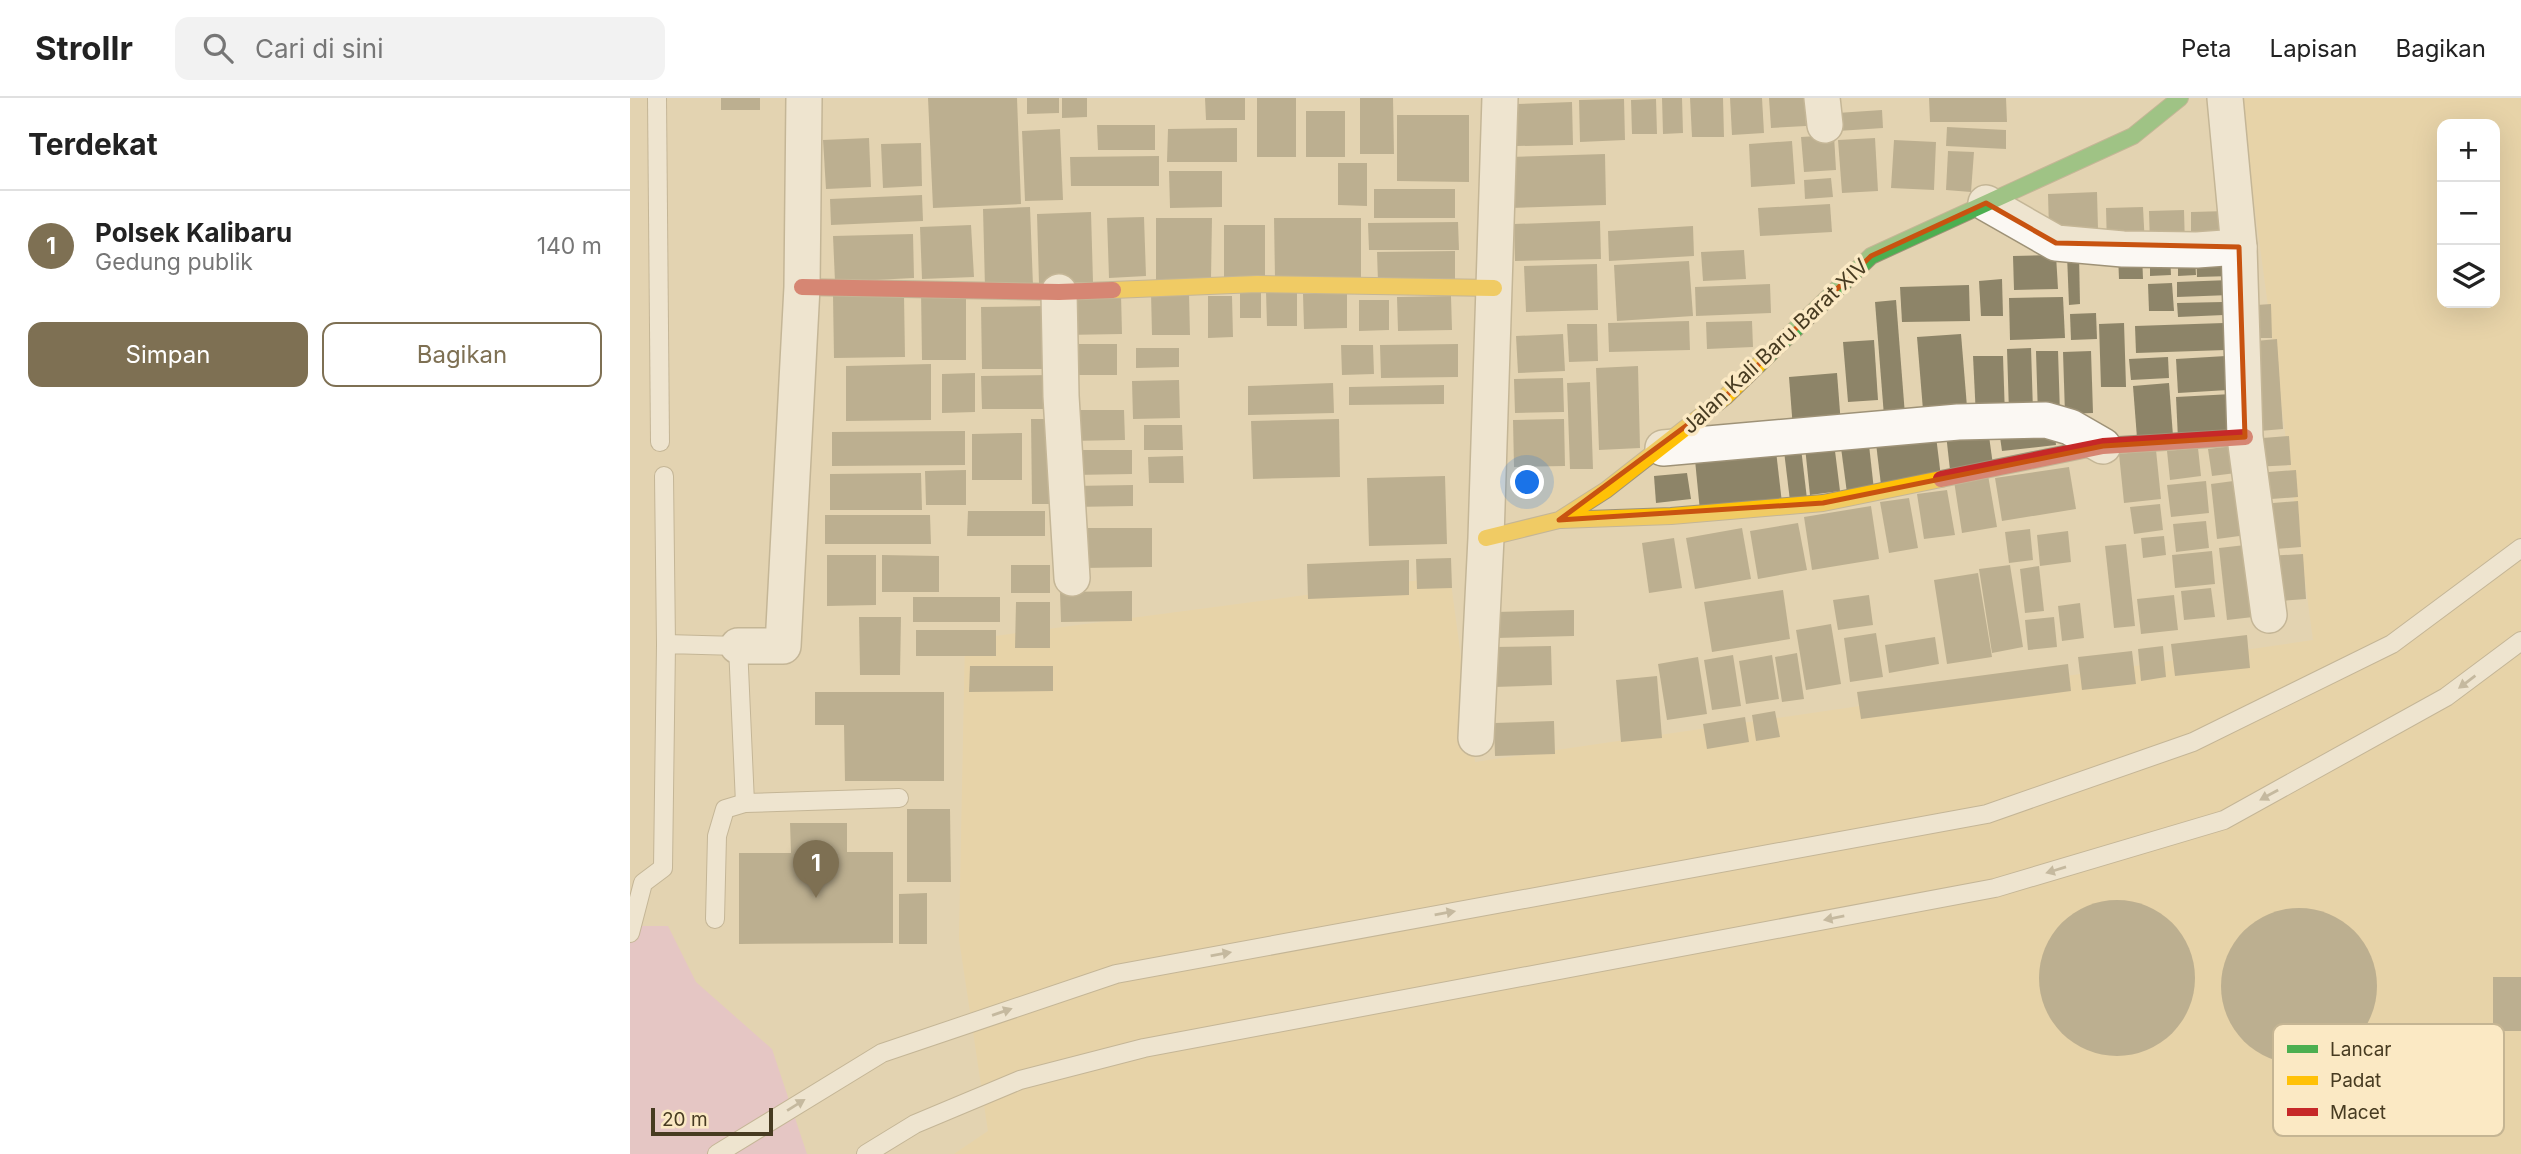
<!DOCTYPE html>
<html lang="id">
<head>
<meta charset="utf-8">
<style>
  body { margin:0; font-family:Inter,sans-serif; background:#f2f2f2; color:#222 }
  .controls { position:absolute; right:21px; top:21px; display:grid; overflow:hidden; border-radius:14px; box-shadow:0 7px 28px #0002 }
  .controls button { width:63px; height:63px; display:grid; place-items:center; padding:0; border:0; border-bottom:2px solid #e0e0e0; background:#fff; color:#222; font:35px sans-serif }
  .scale { position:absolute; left:21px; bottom:18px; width:122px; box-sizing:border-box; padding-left:7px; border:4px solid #473b21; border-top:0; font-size:19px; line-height:24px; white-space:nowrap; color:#473b21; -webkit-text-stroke:5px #fbe9c4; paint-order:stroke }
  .you { position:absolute; left:898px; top:385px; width:24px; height:24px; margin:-18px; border:5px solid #fff; border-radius:50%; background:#1a73e8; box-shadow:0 0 0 10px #1a73e833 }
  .badge { display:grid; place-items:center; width:46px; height:46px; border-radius:50%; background:#7e7053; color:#fff; font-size:23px; font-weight:700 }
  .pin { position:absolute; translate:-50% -58px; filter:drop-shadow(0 2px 4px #0008) }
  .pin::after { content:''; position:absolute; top:37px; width:24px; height:21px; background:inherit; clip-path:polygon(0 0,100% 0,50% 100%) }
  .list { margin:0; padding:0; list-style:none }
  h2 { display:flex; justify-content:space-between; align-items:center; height:91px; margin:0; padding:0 28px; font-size:30px }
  h2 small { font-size:23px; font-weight:400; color:#767676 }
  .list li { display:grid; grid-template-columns:46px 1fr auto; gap:21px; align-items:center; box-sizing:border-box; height:112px; padding:0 28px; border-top:2px solid #e0e0e0 }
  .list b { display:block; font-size:26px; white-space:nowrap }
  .list p { margin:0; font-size:23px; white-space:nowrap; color:#767676 }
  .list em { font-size:23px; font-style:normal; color:#767676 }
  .actions { display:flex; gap:14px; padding:21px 28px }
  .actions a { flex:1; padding:16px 0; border:2px solid #7e7053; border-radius:14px; text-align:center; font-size:24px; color:#7e7053 }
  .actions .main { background:#7e7053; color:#fff }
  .icon { flex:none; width:38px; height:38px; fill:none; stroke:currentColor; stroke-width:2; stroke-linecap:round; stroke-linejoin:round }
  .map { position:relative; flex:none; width:1891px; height:1056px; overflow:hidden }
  header { display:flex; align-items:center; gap:42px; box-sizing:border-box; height:98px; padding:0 35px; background:#fff; border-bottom:2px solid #e0e0e0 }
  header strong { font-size:33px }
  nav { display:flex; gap:38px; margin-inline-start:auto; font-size:24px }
  .search { width:490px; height:63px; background:#f2f2f2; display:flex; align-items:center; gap:18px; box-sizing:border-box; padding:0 24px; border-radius:14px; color:#767676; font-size:26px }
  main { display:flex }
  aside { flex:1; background:#fff }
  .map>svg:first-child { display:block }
</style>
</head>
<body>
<header>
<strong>Strollr</strong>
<div class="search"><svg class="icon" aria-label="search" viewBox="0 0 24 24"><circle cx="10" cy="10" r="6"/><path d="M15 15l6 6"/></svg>Cari di sini</div>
<nav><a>Peta</a><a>Lapisan</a><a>Bagikan</a></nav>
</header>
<main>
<aside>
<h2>Terdekat<small></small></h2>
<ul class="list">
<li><span class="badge">1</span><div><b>Polsek Kalibaru</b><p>Gedung publik</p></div><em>140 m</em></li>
</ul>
<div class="actions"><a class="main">Simpan</a><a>Bagikan</a></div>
</aside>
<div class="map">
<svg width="1891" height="1056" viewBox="0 0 1891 1056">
  <rect width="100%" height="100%" fill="#e3d3b1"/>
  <path fill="#ecd29d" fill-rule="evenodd" d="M1610,0H1891V1056H324L358,1033L329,841L335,542L820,478L845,664L1683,542ZM1812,26H1865V205H1812Z"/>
  <path fill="#e7b5db" d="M0,828H38L66,884L142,951L177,1056H0Z"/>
  <g fill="#8d8468">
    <rect x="91" y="0" width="39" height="12"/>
    <path d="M298,0H387L391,106L303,110Z"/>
    <path d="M397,0H429V15L397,16Z"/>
    <path d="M432,0H457V19L432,20Z"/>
    <path d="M575,0H615V22H576Z"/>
    <rect x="627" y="0" width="39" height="59"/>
    <path d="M730,0H763L764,56H730Z"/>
    <path d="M1032,0H1052L1053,35L1033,36Z"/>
    <path d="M1060,0H1093L1094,39H1062Z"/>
    <path d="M1100,0H1132L1134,35L1102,37Z"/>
    <path d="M1139,0H1175L1176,28L1141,30Z"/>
    <path d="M1299,0H1376L1377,24H1300Z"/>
    <path d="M994,1L995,42L950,44L949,2Z"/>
    <path d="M1026,1L1027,36H1002L1001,2Z"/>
    <path d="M942,4L943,47L887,48L886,6Z"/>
    <path d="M1252,12L1253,30L1208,33L1207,15Z"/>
    <rect x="676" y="13" width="39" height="46"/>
    <path d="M767,17H839V84L767,83Z"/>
    <path d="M467,27H525V52H468Z"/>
    <path d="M1317,29L1376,32V51L1316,48Z"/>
    <path d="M607,30V64H537L538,31Z"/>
    <path d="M430,31L433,102L395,103L392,33Z"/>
    <path d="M1204,37L1206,72L1174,74L1171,39Z"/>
    <path d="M239,40L241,89L196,91L193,42Z"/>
    <path d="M1245,40L1248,93L1212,95L1208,42Z"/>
    <path d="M1264,42L1306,44L1304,92L1261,90Z"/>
    <path d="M1162,43L1165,86L1121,89L1119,46Z"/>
    <path d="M291,45L292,88L253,90L251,46Z"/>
    <path d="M1318,53L1344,54L1341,94L1316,92Z"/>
    <path d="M975,56L976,107L880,110L878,59Z"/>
    <path d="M529,58V88H441L440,59Z"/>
    <path d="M708,65H737V108L708,107Z"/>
    <path d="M539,73H592V109L540,110Z"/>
    <path d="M1201,80L1203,99L1175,101L1174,82Z"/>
    <rect x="744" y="91" width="81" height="29"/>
    <path d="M1467,94L1468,131L1419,132L1418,96Z"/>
    <path d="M292,97L293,123L201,127L200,101Z"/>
    <path d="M1200,106L1202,134L1130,138L1128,110Z"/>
    <path d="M400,109L403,188L355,190L353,111Z"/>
    <path d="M1513,109L1515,148L1477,149L1476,110Z"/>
    <path d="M1554,112L1555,148L1520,149L1519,113Z"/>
    <path d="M1597,113V147L1561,149V114Z"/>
    <path d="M461,114L463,184L409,186L407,116Z"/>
    <path d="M514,119L516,178L479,180L477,120Z"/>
    <path d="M526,120H582L581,182L526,183Z"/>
    <path d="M644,120H731V181H645Z"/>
    <path d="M970,123L971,161L885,163L884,126Z"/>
    <path d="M828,124L829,152H739L738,125Z"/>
    <path d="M341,127L344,179L292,181L290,129Z"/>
    <rect x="594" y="127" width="41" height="53"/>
    <path d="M1063,128L1064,158L979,163L978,133Z"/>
    <path d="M283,136L284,180L205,184L203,138Z"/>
    <path d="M1114,152L1116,181L1073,183L1071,154Z"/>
    <path d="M825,153V184H748L747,154Z"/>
    <path d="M1566,154H1601L1602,178L1567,179Z"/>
    <path d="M1512,156L1513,181H1489L1488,157Z"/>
    <path d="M1540,156L1541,177L1520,178V157Z"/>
    <path d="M1426,157L1428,191L1384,192L1383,158Z"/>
    <path d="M1437,157H1449L1450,206L1439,207Z"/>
    <path d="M1548,159H1565L1566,177L1548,178Z"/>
    <path d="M1059,163L1063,218L987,223L984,167Z"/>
    <path d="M967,166L968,212L896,214L894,168Z"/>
    <path d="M1372,181L1373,218H1351L1349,183Z"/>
    <path d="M1600,182V197L1547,199V184Z"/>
    <path d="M1542,185L1544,213H1519L1518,186Z"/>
    <path d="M1140,186L1141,215L1066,218L1065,189Z"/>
    <path d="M1339,187L1340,223L1272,224L1270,189Z"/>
    <rect x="610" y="190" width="21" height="30"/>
    <path d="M336,193V262H292L291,194Z"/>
    <path d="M636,193H667V228H637Z"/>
    <path d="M521,195H559L560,237H522Z"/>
    <path d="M491,196L492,236L434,237L433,197Z"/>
    <path d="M673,196H717V230L674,231Z"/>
    <path d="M274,197L275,259L204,260L203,198Z"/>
    <path d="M578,198H602L603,239L578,240Z"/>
    <path d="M821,198L822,232L768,233L767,199Z"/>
    <path d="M1433,199L1435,240L1380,242L1379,200Z"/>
    <path d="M729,202H759V232L729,233Z"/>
    <path d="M1266,202L1275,317L1254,318L1245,204Z"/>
    <path d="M1593,204L1594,217L1548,219L1547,205Z"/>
    <path d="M1641,206L1642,240H1614L1612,208Z"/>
    <path d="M416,208L417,271H352L351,209Z"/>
    <path d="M1466,215L1467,241L1441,242L1440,216Z"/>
    <path d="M1059,223L1060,252L979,254L978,225Z"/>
    <path d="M1122,223L1123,249L1077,251L1076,224Z"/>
    <path d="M1494,225L1496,289H1471L1469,226Z"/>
    <path d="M1594,225L1596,252L1506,255L1505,228Z"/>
    <path d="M937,226H967L968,263L939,264Z"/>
    <path d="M933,236L935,273L888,275L886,238Z"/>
    <path d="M1331,236L1337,309L1293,312L1287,239Z"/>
    <path d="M1647,241L1653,331L1618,334L1615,244Z"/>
    <path d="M1244,242L1248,302L1218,304L1213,244Z"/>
    <rect x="447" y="246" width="40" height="31"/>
    <path d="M828,246V279L751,280L750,247Z"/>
    <path d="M711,247H743L744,276L712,277Z"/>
    <path d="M506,250H549V269L506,270Z"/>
    <path d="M1401,250L1403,314L1379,315L1377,251Z"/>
    <path d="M1406,253H1428L1430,317L1408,318Z"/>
    <path d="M1461,253L1463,315L1435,316L1433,254Z"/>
    <path d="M1343,258H1373L1375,318L1346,319Z"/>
    <path d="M1596,258L1598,292L1548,295L1546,261Z"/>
    <path d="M1538,259L1539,280L1501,282L1499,261Z"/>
    <path d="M301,266V322L216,323V268Z"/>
    <path d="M1008,268L1010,350L969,352L966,270Z"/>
    <path d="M345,275V314L312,315V276Z"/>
    <path d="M1207,275L1211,327L1163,331L1159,279Z"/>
    <path d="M420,277V311H352L351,278Z"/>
    <path d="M933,280L934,314L885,315L884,281Z"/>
    <path d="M549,282L550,320L503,321L502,283Z"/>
    <path d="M960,284L963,371H940L937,285Z"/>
    <path d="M703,285L704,315L618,317V288Z"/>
    <path d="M1539,285L1543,338L1507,340L1503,288Z"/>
    <path d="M814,287V306L719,307V289Z"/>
    <path d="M1602,296L1604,337L1548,341L1546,299Z"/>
    <path d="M438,312H494L495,342L438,343Z"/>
    <path d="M401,321H422L424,406H402Z"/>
    <path d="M709,321L710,379L623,381L621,323Z"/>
    <path d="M934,321L935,368L884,369L883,322Z"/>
    <path d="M1424,326L1426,347L1372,353L1369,332Z"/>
    <path d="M514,327H552L553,352H514Z"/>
    <path d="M1305,330L1311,379L1251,387L1245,337Z"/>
    <path d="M1358,331L1363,367L1320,372L1316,336Z"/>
    <path d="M335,333V367L202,368V334Z"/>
    <path d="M392,335V382H342V336Z"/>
    <path d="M1238,338L1244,392L1217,395L1210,342Z"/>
    <path d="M1659,338L1661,367L1622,369L1620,341Z"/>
    <path d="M1204,345L1210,393L1180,397L1175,349Z"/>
    <path d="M1603,348L1606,375L1582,378L1578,351Z"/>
    <path d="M1171,350L1177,401L1160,403L1154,353Z"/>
    <path d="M1568,350L1571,378L1540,382L1537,353Z"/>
    <path d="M444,352H502V376L444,377Z"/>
    <path d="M1526,352L1531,401L1494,405L1489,356Z"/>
    <path d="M1146,353L1152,405L1070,413L1065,362Z"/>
    <path d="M553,358L554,385H519L518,359Z"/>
    <path d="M1439,369L1446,411L1372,423L1365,380Z"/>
    <path d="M336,372V407H296L295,373Z"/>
    <path d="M1666,372L1668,399L1628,402L1626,375Z"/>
    <path d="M291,375L292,412H200V376Z"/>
    <path d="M1057,375L1061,401L1026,405L1024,378Z"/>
    <path d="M1358,377L1367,429L1332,435L1324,383Z"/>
    <path d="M815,378L817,446L739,448L737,380Z"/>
    <path d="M1611,382L1617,437L1587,441L1581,386Z"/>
    <path d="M1576,383L1579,415L1541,419L1537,387Z"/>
    <path d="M503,387V408L442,409V388Z"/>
    <path d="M1317,392L1325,437L1294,441L1287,396Z"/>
    <path d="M1279,400L1288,450L1259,455L1250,404Z"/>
    <path d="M1668,403L1671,449L1633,452L1631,406Z"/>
    <path d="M1530,406L1533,432L1504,436L1500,409Z"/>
    <path d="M1241,408L1249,461L1182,472L1174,419Z"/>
    <path d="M338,413H415V438H337Z"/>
    <path d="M195,417H300L301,446H195Z"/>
    <path d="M1576,423L1579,450L1546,454L1543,426Z"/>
    <path d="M1168,425L1177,472L1128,481L1120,433Z"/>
    <path d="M451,430H522V469L452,470Z"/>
    <path d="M1112,430L1121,481L1065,491L1056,440Z"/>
    <path d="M1400,431L1403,462L1379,465L1375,434Z"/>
    <path d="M1438,433L1441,464L1410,468L1407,437Z"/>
    <path d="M1534,438L1536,457L1513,460L1511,440Z"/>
    <path d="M1044,440L1052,490L1019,495L1012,445Z"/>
    <path d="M1496,446L1505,528L1484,530L1475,448Z"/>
    <path d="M1624,446L1632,518L1597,522L1589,450Z"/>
    <path d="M1582,453L1585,486L1545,490L1542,457Z"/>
    <path d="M1673,456L1676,501L1639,504L1636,458Z"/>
    <path d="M197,457H246V507L197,508Z"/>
    <path d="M252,457L309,458V494H252Z"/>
    <path d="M821,460L822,490L787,491L786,461Z"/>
    <path d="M779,462V497L678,501L677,466Z"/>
    <rect x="381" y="467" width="39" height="28"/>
    <path d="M1380,467L1393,549L1362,555L1349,471Z"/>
    <path d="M1409,468L1414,513L1395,515L1390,471Z"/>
    <path d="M1348,475L1362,559L1317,566L1304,482Z"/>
    <path d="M1581,490L1585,519L1554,522L1551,493Z"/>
    <path d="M1153,492L1160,541L1082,554L1074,504Z"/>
    <path d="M502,493V523L431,524L430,494Z"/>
    <path d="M1239,497L1243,527L1208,532L1203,502Z"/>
    <path d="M1544,497L1548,532L1511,536L1507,501Z"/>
    <rect x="283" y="499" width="87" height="25"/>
    <path d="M386,504H420V550H385Z"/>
    <path d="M1450,505L1454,540L1432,543L1428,508Z"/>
    <path d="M944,512V538L866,540L865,514Z"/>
    <path d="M229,519H271L270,577H230Z"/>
    <path d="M1424,519L1427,549L1398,552L1395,522Z"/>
    <path d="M1201,526L1211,586L1176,592L1166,532Z"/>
    <rect x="286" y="532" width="80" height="26"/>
    <path d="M1246,535L1253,579L1220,584L1214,540Z"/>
    <path d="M1617,537L1620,570L1545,578L1541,546Z"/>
    <path d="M1305,539L1309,566L1259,575L1255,547Z"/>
    <path d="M921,548L922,587L864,589L863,549Z"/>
    <path d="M1533,548L1536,579L1511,583L1508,551Z"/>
    <path d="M1502,553L1506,586L1452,592L1448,559Z"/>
    <path d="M1167,555L1174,601L1152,604L1145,559Z"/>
    <path d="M1103,557L1111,608L1082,612L1074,562Z"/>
    <path d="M1142,557L1149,601L1116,606L1109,563Z"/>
    <path d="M1068,559L1077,616L1037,622L1028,566Z"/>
    <path d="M1438,566L1441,593L1231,621L1227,594Z"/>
    <path d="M340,568H423V593L339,594Z"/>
    <path d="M1027,578L1032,640L991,644L986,582Z"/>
    <path d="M185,594H314V683H215L214,627H185Z"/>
    <path d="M1145,613L1150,639L1126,643L1122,617Z"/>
    <path d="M1115,619L1119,644L1077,651L1073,626Z"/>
    <path d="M924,623L925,656L865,658L864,625Z"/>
    <path d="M277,711H320L321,784H277Z"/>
    <path d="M160,725H217V754H263V845L109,846V755H161Z"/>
    <path d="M297,795V846H269V796Z"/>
    <circle cx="1487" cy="880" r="78"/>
    <circle cx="1669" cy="888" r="78"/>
    <rect x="1863" y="879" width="28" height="54"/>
  </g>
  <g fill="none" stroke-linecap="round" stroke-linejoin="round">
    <defs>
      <g id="lane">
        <path d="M27,0L30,344"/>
        <path d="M34,378L36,546"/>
        <path d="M85,821L87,738L95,711L115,705L269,700"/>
        <path d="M0,835L13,785L33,770L36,546L108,548L115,705"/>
        <path d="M87,1056L252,955L486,876L1357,716L1563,644L1762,546L1891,450"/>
        <path d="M236,1056L285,1026L390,982L514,950L1365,790L1594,722L1816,599L1891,543"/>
      </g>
      <g id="street">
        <path d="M1192,0L1195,27"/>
        <path d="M1595,0L1609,149L1615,339L1639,517"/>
        <path d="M1356,105L1426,145L1493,151L1567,152L1609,149"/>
        <path d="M429,194L431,298L442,480"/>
        <path d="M1033,350L1328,324L1416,322L1440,329L1473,348"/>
        <path d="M108,548H153L172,189L174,0"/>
        <path d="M846,640L856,440L870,0"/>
      </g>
      <path id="fast" d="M1128,267L1241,158L1503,38L1550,0"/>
      <g id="slow">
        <path d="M483,192L627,186L864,190"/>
        <path d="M931,422L1041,418L1193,405L1311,381"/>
        <path d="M856,440L929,422L976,392L1095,299L1128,267"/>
      </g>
      <g id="jam">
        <path d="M172,189L429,194L483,192"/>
        <path d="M1311,381L1473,348L1615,339"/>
      </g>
    </defs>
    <use href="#lane" stroke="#9e9277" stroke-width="20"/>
    <use href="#street" stroke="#9e9277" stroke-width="38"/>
    <use href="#fast" stroke="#9e9277" stroke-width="18"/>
    <use href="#slow" stroke="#9e9277" stroke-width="18"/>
    <use href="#jam" stroke="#9e9277" stroke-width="18"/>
    <use href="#lane" stroke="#fbf8f3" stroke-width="18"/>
    <use href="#street" stroke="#fbf8f3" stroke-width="35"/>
    <use href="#fast" stroke="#4caf50" stroke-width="16"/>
    <use href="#slow" stroke="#ffc107" stroke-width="16"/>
    <use href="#jam" stroke="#c62828" stroke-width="16"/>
  </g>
  <defs><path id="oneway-solid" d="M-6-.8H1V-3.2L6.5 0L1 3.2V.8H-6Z" transform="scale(1.75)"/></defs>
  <g fill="#a19a8a">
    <use href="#oneway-solid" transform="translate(1837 584) rotate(143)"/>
    <use href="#oneway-solid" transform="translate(1639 697) rotate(151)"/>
    <use href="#oneway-solid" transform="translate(1426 772) rotate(163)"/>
    <use href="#oneway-solid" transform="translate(815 815) rotate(-10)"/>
    <use href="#oneway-solid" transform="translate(1204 820) rotate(169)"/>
    <use href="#oneway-solid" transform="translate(591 856) rotate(-10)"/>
    <use href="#oneway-solid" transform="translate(372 914) rotate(-19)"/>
    <use href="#oneway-solid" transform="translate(166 1007) rotate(-32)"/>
  </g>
  <path d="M0 0H1891V1056H0ZM1356,105L1426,145L1609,149L1615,339L1473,348L1193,405L929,422L1095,299L1241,158Z" fill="#e3d3b1" fill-opacity=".55" fill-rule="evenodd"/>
  <path fill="none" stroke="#c85310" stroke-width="5" stroke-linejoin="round" d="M1356,105L1426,145L1609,149L1615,339L1473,348L1193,405L929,422L1095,299L1241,158Z"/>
  <g text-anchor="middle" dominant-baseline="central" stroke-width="7" stroke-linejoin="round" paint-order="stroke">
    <g font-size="21" fill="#473b21" stroke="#fbe9c4">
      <text transform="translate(1145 248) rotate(-43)">Jalan Kali Baru Barat XIV</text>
    </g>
  </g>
  <rect x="1643" y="926" width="231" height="112" rx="10" fill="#fbe9c4" stroke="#c5b593" stroke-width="2"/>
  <rect x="1657" y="947" width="31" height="8" fill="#4caf50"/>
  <rect x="1657" y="978" width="31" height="9" fill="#ffc107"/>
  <rect x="1657" y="1010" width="31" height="8" fill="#c62828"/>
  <g font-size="19" fill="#473b21">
    <text x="1700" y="958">Lancar</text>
    <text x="1700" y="989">Padat</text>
    <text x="1700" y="1021">Macet</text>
  </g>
</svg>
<div class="controls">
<button>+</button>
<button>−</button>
<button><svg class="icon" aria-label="layers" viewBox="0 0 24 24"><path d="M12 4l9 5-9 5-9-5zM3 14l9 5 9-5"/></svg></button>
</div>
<div class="scale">20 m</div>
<div class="you"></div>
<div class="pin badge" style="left:186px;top:800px">1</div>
</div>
</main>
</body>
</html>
